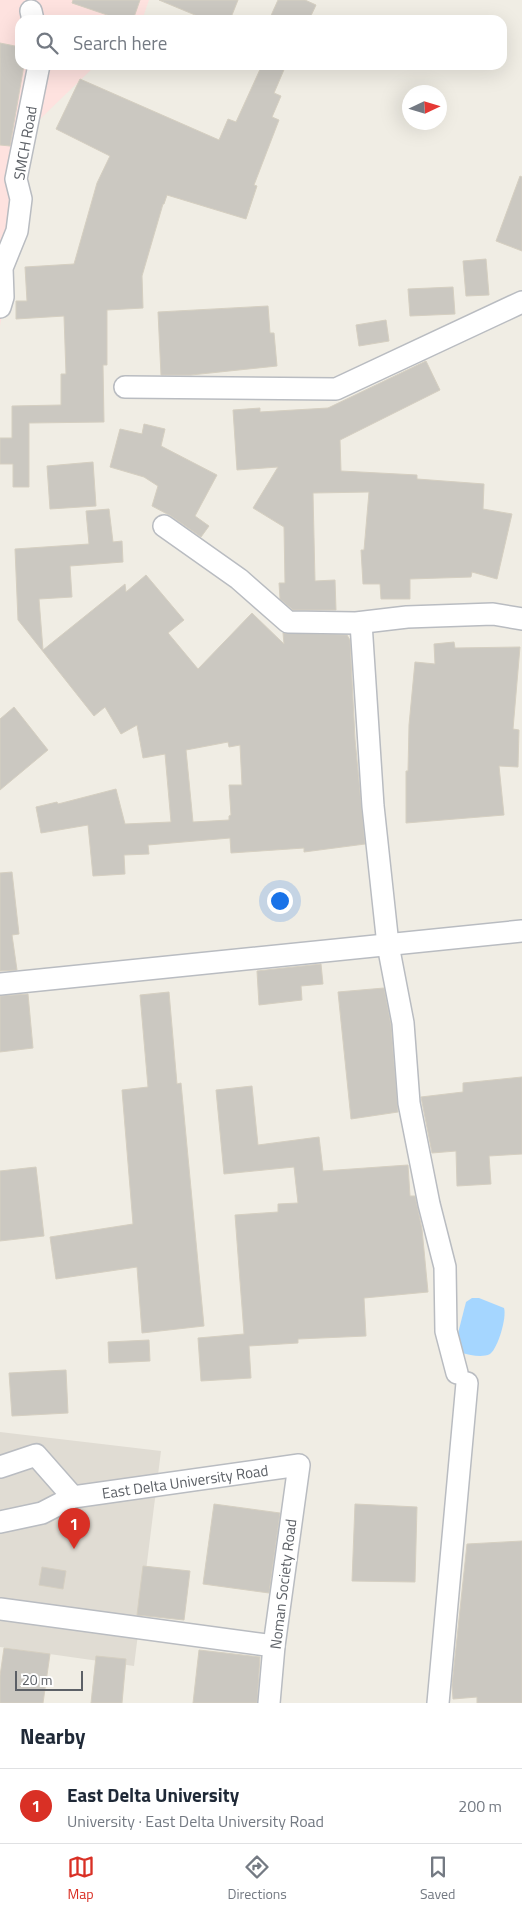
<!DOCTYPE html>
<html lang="en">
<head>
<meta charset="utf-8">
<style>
  body { margin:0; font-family:"Titillium Web",sans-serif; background:#f2f2f3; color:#1f2937 }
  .compass { position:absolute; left:402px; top:85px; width:45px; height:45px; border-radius:50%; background:#fff; box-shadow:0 5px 20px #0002; rotate:86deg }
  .scale { position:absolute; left:15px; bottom:12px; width:68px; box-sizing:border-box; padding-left:5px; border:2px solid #5c6066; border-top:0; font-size:14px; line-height:18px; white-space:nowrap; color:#5c6066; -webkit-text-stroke:4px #fff; paint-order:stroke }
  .you { position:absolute; left:279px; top:900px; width:18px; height:18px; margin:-12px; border:4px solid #fff; border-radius:50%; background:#1a73e8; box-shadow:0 0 0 8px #1a73e833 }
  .badge { display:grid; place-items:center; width:32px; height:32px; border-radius:50%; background:#d93025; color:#fff; font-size:16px; font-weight:700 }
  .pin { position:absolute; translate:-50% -41px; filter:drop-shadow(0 1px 2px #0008) }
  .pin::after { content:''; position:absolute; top:26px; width:18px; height:15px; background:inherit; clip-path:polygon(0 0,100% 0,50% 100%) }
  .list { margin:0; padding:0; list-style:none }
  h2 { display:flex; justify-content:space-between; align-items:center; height:65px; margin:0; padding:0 20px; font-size:21px }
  h2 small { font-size:16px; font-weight:400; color:#747a83 }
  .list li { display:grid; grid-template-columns:32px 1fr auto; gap:15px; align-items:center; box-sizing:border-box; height:75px; padding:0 20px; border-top:1px solid #e0e1e3 }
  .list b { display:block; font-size:19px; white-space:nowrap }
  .list p { margin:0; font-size:16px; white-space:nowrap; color:#747a83 }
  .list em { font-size:16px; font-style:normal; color:#747a83 }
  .icon { flex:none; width:28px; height:28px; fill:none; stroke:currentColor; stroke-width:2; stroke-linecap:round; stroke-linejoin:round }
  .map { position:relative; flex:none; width:522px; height:1703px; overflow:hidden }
  .search { position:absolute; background:#fff; box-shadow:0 5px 20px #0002; left:15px; right:15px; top:15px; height:55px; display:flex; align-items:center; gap:12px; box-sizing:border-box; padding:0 18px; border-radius:15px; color:#747a83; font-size:19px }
  .sheet { height:140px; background:#fff }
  nav { display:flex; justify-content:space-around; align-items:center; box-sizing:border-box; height:70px; border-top:1px solid #e0e1e3; background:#fff; font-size:14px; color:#747a83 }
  nav a { display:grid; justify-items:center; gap:2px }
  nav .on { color:#d93025 }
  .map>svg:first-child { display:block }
</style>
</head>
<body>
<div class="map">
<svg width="522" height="1703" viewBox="0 0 522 1703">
  <rect width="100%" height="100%" fill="#f0ede4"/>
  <path fill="#e0dcd3" d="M0,1432L161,1451L134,1666L0,1647Z"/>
  <path fill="#fee2df" d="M0,0H149L142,20H20V65H96L38,121L0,326Z"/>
  <path fill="#a5d6ff" d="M472,1298H479L504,1308C507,1317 498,1348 490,1354C482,1358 470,1355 462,1353L456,1341L466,1302Z"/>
  <g fill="#cbc8c1" stroke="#d5cfc1" fill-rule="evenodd">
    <path d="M73,0H140L133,20H122L72,3Z"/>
    <path d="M159,0H238L230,20H207Z"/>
    <path d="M278,0H305L316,5L309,20H269Z"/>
    <path d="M0,43L20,47V65H24L10,146L0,145Z"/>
    <path d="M262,65H286L274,93L281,96L272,117L279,120L254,185L257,186L246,219L167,195L164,204H163L142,276L143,308L107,310V365H103L104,422L29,423V487H13V464H0V438H12V406L61,405V374H66L64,316L16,319V301H27L25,267L74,264L97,183L110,156L56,129L80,79L219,140L228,119L236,122Z"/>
    <path d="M520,176L522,177V251L496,241Z"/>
    <path d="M486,259L489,295L466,296L463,261Z"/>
    <path d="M453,287L455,314L410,316L408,289Z"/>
    <path d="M268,306L270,333H274L277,366L191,375H161L158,312Z"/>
    <path d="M386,320L389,341L359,346L356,325Z"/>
    <path d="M426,361L440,390L340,440L341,471L417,475V479L484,484L483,509L512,514L497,579L472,572L471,577L410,579V599H381L380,584H363L361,550H364L369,492L313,493L315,581L335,580L336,610H293L280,599L279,583H285L284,527L253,508L278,467L237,470L233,410L260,408V412L328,408Z"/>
    <path d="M144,424L165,429L161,446L217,475L195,516L209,526L201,537L171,516L152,506L158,486L144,477L110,467L120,429L142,434Z"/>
    <path d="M93,462L96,506L50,509L47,466Z"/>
    <path d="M109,509L113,542L122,541L123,562L70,566L72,597L39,599L43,650L125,584L126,592L146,575L184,620L168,633L198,669L252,613L284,644L283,633L347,635L350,640L355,739L365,844L304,852V848L231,853L230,838L148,845L149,854L124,855L125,874L93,876L88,825L41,833L36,807L57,802L58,804L116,789L125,824L171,822L165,754L143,758L137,725L121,734L105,707L94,716L18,620L15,549L89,544L86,511ZM228,742L229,747L240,745L242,785H229L231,815L229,816V820L193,822L186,750Z"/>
    <path d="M454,642L455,648L520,647L513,729L519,730L518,767L499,766L504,815L406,823V771H408L409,725L415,662L435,664L434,644Z"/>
    <path d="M14,707L48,750L0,790V719Z"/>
    <path d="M12,872L19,934L12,935L17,970L0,971V873Z"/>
    <path d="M321,964L323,984L301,986L302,1000L259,1005L257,971Z"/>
    <path d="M384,988L391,1025L398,1112L351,1119L338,992Z"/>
    <path d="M169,992L177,1084L181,1083L204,1326L142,1333L137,1267L56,1279L50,1237L133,1224L122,1090L148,1087L140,995Z"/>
    <path d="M28,994L33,1048L0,1052V996Z"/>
    <path d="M522,1077V1154L489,1156L491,1184L457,1186L456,1151L432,1153L421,1097L463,1092V1083Z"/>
    <path d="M252,1086L258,1145L319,1137L323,1171L408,1165L410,1196H415L422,1229L428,1292L364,1298L366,1336L298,1339V1343L249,1346L251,1378L201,1381L198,1338L244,1334L235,1215L278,1212V1204L298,1203L294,1167L224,1174L216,1090Z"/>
    <path d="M36,1167L44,1236L0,1241V1171Z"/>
    <path d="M149,1340L150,1361L109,1363L108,1342Z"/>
    <path d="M66,1370L68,1413L12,1416L9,1373Z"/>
    <path d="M214,1504L280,1513L269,1593L203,1584Z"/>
    <path d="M355,1504L417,1507L415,1582L352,1581Z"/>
    <path d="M522,1541V1703H477V1697L453,1699L452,1685L467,1544Z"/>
    <path d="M143,1566L190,1571L184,1620L137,1615Z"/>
    <path d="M42,1567L66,1571L63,1589L39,1585Z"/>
    <path d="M4,1648L50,1654L43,1703H0V1676Z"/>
    <path d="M199,1650L260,1657L257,1703H193Z"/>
    <path d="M96,1656L126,1659L122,1703H91Z"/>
  </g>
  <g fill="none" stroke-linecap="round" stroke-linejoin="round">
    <defs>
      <g id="street">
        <path d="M31,11L33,20"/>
        <path d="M0,307L3,297L2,268L17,231L21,199L16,179L39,65"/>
        <path d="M125,387L336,389L522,302"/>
        <path d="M164,526L239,579L288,622L356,623L407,617L493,614L522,619"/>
        <path d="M361,623L373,806L388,945L403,1023L409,1103L429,1204L445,1267L446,1331L457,1373"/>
        <path d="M0,984L522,931"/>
        <path d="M0,1467L36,1455L73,1497"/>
        <path id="s1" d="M0,1522L42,1513L73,1497L299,1465L274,1646L269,1703"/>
        <path d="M0,1609L274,1646"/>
        <path d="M438,1703L467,1383"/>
      </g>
    </defs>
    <use href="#street" stroke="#b9bcc1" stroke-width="24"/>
    <use href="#street" stroke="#fff" stroke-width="21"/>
  </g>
  <g text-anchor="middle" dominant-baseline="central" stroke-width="4" stroke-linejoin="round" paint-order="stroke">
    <g font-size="15" fill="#5c6066" stroke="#fff">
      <text transform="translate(25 143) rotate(-80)">SMCH Road</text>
      <text stroke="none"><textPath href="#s1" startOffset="191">East Delta University Road</textPath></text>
      <text transform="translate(283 1584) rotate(-83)">Noman Society Road</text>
    </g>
  </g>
</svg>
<svg class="compass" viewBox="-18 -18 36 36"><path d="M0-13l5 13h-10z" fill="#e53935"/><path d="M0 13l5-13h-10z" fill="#747a83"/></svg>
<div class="scale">20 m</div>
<div class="you"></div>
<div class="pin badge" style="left:74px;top:1549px">1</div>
<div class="search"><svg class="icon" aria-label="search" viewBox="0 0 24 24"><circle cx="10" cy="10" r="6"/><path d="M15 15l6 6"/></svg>Search here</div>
</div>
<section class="sheet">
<h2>Nearby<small></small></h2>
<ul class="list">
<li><span class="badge">1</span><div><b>East Delta University</b><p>University · East Delta University Road</p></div><em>200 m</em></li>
</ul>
</section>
<nav>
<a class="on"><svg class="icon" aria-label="map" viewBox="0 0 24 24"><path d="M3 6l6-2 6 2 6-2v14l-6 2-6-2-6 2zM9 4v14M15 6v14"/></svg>Map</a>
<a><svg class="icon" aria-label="directions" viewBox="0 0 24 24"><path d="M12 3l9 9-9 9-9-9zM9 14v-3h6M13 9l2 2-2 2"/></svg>Directions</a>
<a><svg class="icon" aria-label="saved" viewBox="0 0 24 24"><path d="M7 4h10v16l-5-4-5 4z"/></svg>Saved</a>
</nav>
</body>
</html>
